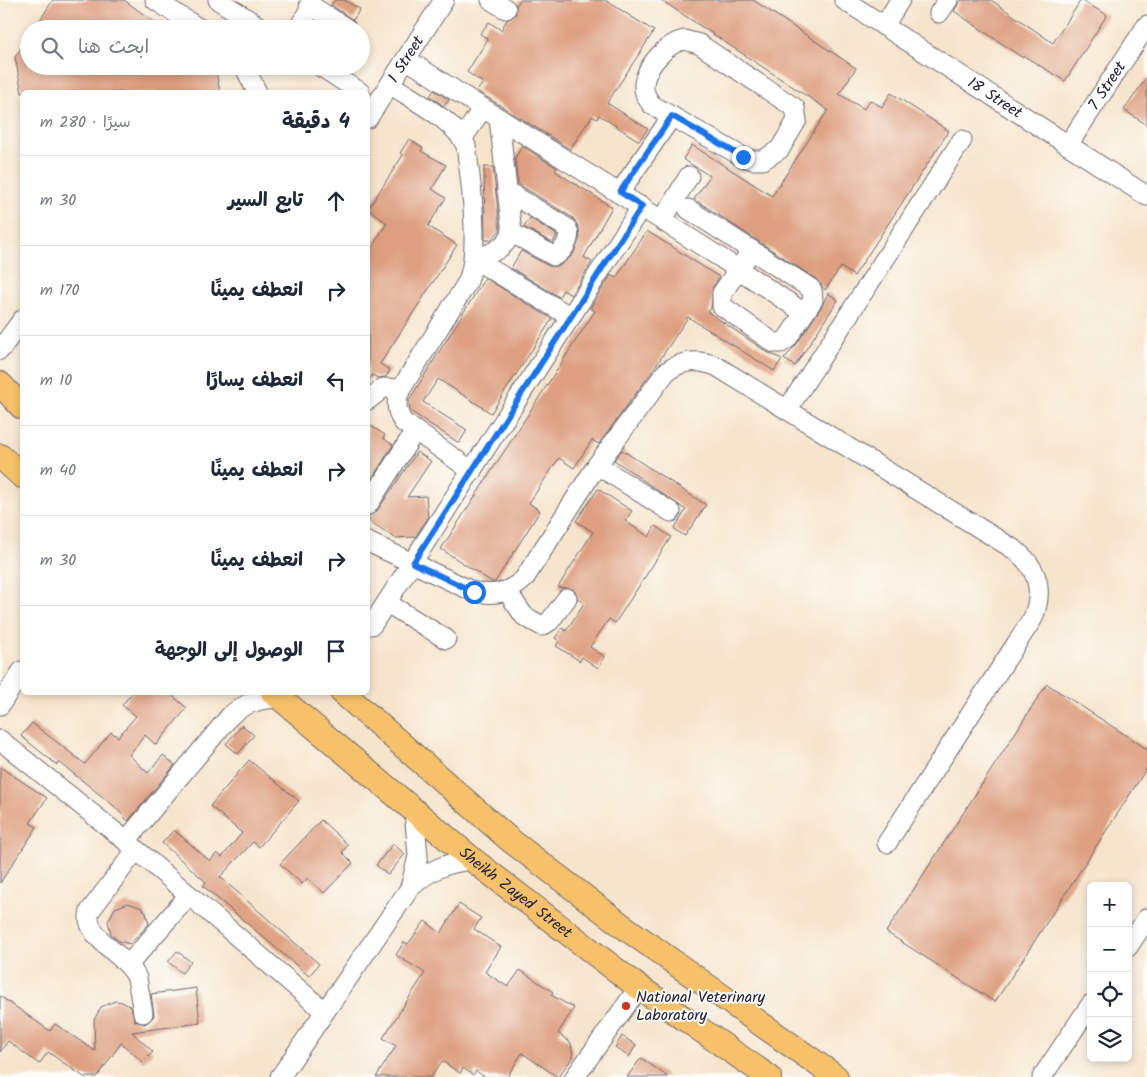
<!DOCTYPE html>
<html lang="ar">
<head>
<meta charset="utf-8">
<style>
  body { margin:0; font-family:Kalam,"Playpen Sans Arabic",sans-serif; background:#f2f2f3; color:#1f2937; direction:rtl }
  .controls { position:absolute; right:15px; bottom:15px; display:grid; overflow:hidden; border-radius:8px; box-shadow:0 2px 8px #0003 }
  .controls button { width:45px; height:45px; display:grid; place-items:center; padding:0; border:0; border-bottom:1px solid #e0e1e3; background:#fff; color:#1f2937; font:25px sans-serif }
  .stop { position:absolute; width:15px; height:15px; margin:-11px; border:4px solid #1a73e8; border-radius:50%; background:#fff }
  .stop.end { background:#1a73e8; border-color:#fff; box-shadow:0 1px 5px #0008 }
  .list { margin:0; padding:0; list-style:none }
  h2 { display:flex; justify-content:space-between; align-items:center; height:65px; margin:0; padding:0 20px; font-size:21px }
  h2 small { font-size:16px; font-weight:400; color:#747a83 }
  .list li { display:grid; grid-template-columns:32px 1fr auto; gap:15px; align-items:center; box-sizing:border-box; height:90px; padding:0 20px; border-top:1px solid #e0e1e3 }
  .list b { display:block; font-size:19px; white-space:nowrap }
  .list em { font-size:16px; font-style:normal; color:#747a83 }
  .icon { flex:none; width:28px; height:28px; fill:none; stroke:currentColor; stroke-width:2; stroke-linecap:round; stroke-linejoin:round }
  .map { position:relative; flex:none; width:1147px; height:1077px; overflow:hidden; direction:ltr }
  .search { position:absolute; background:#fff; box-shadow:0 2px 8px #0003; left:20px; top:20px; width:350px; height:55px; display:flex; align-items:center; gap:12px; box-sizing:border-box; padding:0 18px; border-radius:28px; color:#747a83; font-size:19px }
  .panel { position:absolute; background:#fff; box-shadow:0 2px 8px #0003; left:20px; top:90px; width:350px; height:605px; border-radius:8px; direction:rtl }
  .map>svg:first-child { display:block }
</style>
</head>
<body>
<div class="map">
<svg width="1147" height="1077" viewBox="0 0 1147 1077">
  <rect width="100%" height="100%" fill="#fdfcf7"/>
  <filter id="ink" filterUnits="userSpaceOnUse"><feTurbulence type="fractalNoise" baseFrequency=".02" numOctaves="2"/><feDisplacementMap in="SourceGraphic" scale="10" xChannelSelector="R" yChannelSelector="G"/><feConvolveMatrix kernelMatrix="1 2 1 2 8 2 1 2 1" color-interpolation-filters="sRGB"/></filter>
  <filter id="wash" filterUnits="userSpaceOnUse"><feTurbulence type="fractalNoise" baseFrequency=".0096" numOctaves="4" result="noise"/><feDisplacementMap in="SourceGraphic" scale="20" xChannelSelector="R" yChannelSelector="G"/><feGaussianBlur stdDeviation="1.12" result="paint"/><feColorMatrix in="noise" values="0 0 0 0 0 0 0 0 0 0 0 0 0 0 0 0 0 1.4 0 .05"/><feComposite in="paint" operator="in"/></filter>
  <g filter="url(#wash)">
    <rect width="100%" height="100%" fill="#f6e4cc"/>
    <g id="blocks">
      <g fill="#dd9f80">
        <path d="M53,0H124L164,29H34Z"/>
        <path d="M335,0H344L360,9L353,20L331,5Z"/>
        <path d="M520,0H605L654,31L607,103L648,129L639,141L599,115L597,119L592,116L570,149L477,91L483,83L467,72L488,39L480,34L489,22L501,30L507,20L515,15L516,6Z"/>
        <path d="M661,0H753L856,68L839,94L864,109L870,100L882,107L891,93L949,131L854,276L841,267L825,290L816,279L694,199L710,176L683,159L692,145L772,196L828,110Z"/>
        <path d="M961,0H991L1053,43L1081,0L1107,15L1065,81L1024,56L1023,58L954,11Z"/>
        <path d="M29,36V66H215L220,92L22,93L15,57Z"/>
        <path d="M1147,77V125L1124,110Z"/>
        <path d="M434,90L449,100L444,106L430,96Z"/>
        <path d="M409,139L423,148L421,151L446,165L432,189L446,198L428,226L457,245L380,364L390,370L386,377L378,378L372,375L368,382V253L387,223L368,209L403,155L400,153Z"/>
        <path d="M522,146L557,168L555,171L612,207L584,257L592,262L571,295L563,290L559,297L511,268L521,251L549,266H559L573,255L580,237L579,228L573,218L518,184L515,158Z"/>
        <path d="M484,167H493L500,230L491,240H485Z"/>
        <path d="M530,218L557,235L553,243L524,227Z"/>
        <path d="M647,231L719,277L713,287L711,308L708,312L767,352L782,359L774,371L688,317L651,373L599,444L592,440L574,468L559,458L529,503L540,511L495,582H492L441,549L595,311L590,308L611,275L616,278Z"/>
        <path d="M485,278L552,319L491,413L438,379L423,402L467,430L459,443L410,411L409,400Z"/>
        <path d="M828,293L838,300L795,366L784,359L796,345L822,306Z"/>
        <path d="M368,424L385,435L383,438L393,445L368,485Z"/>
        <path d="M622,450L706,505L685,536L674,529L686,510L614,460Z"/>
        <path d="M417,452L431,461L407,497L426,496L428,518L415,537L395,538L368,520V516L377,511Z"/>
        <path d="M598,489L632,511L625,521L649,537L655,526L671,537L615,623L609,619L590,647L605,657L598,668L582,657L580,661L556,646L559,641L555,638L562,628L566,631L584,603L578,599L573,589L558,587L593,532L576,521Z"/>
        <path d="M1047,684L1147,749V768L995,1002L886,932Z"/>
        <path d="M133,692H168L187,708L156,745L145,735L129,755L148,773L163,755L175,765L128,821L114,806L59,762L57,765L21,736L32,723L85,764L111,732L118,737L136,716L122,705Z"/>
        <path d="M242,725L254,735L238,754L226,744Z"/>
        <path d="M249,760L299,801L259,847L253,842L220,877L319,964L309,976L203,886L206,882L162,843L174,830L210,861L217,853L222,857L242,833L210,806Z"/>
        <path d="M0,767L47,798L30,823L37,827L0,883Z"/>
        <path d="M321,820L348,845L342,852L353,863L324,893L308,878L302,884L280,864Z"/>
        <path d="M393,844L405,854L388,875L376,865Z"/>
        <path d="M128,903L142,908L146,913L149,924L130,944L119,941L111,934L108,921L115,908Z"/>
        <path d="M459,904L481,918L474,929L501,947L485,972L508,987L520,970L553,992L551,995L574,1008L558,1033L571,1043L573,1057L558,1077L522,1053L507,1077H485L476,1071L473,1075L463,1068L460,1073L442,1061L431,1077H376L396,1046L383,1038L425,973L396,955L404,942L408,944L425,921L441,933Z"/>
        <path d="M177,951L191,962L182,973L168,962Z"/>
        <path d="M196,988L200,1023L132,1032L153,1052L143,1062L121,1043L97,1077H84L48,1052L39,1064L8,1041L0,1052V996L50,1031L55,1024L95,1051L94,1020L101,1007L115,1001L122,1002L131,1007L135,1021L145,1024L154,1016L151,994Z"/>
        <path d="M622,1036L636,1045L629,1057L615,1047Z"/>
        <path d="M641,1058L668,1077H627Z"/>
      </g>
    </g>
  </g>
  <g filter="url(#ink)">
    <use href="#blocks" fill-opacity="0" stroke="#6c666e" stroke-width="1"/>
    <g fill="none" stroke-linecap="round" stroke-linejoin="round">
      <defs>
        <g id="minor">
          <path d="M155,0L200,29"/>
          <path d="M218,0L263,29"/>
          <path d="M491,0L506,9"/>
          <path id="s1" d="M844,0L1147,196"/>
          <path d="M310,5L346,28"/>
          <path d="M939,13L948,0"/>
          <path d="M884,26L900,0"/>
          <path d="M298,29L309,10L310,0"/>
          <path d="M684,40L699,44L795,108L797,120L780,149L763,160H753L743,157L652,105C647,99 643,92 644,84C646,66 667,43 684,40Z"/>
          <path d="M406,59C538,145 674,224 804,313"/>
          <path d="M244,66L257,92"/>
          <path d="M320,66L360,92"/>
          <path d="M390,84C413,100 456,121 466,146C471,180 480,250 468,281L401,389C395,401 396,411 403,422L472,471"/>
          <path id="s2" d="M368,118L444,0"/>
          <path d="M463,138L482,109"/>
          <path id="s3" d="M1068,145L1147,25"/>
          <path d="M507,191L567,228C572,237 564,252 554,256L512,233"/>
          <path d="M620,192L672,116"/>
          <path d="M688,209L810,288L812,290L813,300L787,339L781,343H774L722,306V293L752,250"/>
          <path d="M663,219L689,176"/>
          <path d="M474,259C492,253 503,250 512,233L499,119"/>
          <path d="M474,259L571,317"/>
          <path d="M0,350L22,320"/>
          <path d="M368,400L383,388L401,389"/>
          <path d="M787,410L962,140"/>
          <path d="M597,465L671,512"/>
          <path d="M368,505L410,439"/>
          <path d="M368,542L474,592C494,596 509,593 524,579L597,465L666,372C682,360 698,359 716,366L1015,550C1038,568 1044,590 1033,618L887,843"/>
          <path d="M507,591L524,616L542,626L550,621L567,598"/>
          <path d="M387,603L446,639"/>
          <path d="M372,625L642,206"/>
          <path d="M0,705L22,671"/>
          <path d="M0,740L126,841L324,1011"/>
          <path d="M126,841L230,716C245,702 260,699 280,698"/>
          <path d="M136,850L90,911C82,935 121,953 133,971L137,978L143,1013"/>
          <path d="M410,888L418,856L414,811"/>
          <path d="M1128,947L1147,918"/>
          <path d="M129,964L189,895"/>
          <path d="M280,1077L410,888C429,870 447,862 473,860"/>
          <path d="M575,1077L639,987"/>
          <path d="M1042,1077L1091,1004"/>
        </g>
        <g id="major">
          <path d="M0,384L22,407"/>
          <path d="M0,456L22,476"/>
          <path id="s4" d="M273,692L473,860L633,983L769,1077"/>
          <path d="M342,692L510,840L624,927L836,1077"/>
        </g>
      </defs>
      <use href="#minor" stroke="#6c666e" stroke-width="21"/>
      <use href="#major" stroke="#6c666e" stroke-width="26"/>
      <use href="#minor" stroke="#fff" stroke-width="19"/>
      <use href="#major" stroke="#f6c16b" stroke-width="24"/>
    </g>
  </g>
  <g fill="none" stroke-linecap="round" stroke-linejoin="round" filter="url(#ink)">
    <path stroke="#1a73e8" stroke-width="6" d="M474,592L413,563L642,206L620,192L672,116L743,157"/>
  </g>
  <circle fill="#c8321e" stroke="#fdfcf7" stroke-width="2" cx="626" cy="1006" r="5"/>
  <g text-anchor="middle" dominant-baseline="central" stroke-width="4" stroke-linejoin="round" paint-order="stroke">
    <g font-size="16" fill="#22223b" stroke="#fdfcf7">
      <text stroke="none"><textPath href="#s2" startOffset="70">1 Street</textPath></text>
      <text stroke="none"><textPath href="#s3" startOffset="71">7 Street</textPath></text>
      <text stroke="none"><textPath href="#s1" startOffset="180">18 Street</textPath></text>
      <text stroke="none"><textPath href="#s4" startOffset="315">Sheikh Zayed Street</textPath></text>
    </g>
    <g font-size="16" fill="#22223b" stroke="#fdfcf7" text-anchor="start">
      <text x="636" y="997">National Veterinary<tspan x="636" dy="18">Laboratory</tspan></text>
    </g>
  </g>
</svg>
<div class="controls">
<button>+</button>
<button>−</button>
<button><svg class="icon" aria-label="locate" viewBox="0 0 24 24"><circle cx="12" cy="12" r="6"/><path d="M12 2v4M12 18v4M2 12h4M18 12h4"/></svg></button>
<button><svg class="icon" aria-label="layers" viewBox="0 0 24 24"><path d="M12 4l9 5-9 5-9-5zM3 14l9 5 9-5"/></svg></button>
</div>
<div class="stop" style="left:474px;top:592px"></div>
<div class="stop end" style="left:743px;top:157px"></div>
<div class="search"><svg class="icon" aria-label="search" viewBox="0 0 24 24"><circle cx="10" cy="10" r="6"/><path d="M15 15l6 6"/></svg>ابحث هنا</div>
<section class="panel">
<h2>4 دقيقة<small>سيرًا · 280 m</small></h2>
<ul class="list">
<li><svg class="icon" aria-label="ahead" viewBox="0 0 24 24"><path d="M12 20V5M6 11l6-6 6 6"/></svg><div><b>تابع السير</b></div><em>30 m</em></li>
<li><svg class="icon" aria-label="right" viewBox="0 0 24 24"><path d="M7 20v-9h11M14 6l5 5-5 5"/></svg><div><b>انعطف يمينًا</b></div><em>170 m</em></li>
<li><svg class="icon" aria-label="left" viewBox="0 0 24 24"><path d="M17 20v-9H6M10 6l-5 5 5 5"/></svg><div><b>انعطف يسارًا</b></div><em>10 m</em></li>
<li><svg class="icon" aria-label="right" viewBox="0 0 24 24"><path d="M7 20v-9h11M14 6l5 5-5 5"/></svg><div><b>انعطف يمينًا</b></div><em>40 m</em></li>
<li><svg class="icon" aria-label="right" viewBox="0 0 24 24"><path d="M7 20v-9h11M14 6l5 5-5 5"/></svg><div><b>انعطف يمينًا</b></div><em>30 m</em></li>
<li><svg class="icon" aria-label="arrive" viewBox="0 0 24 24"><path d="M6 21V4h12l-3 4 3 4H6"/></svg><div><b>الوصول إلى الوجهة</b></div></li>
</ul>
</section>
</div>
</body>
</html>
